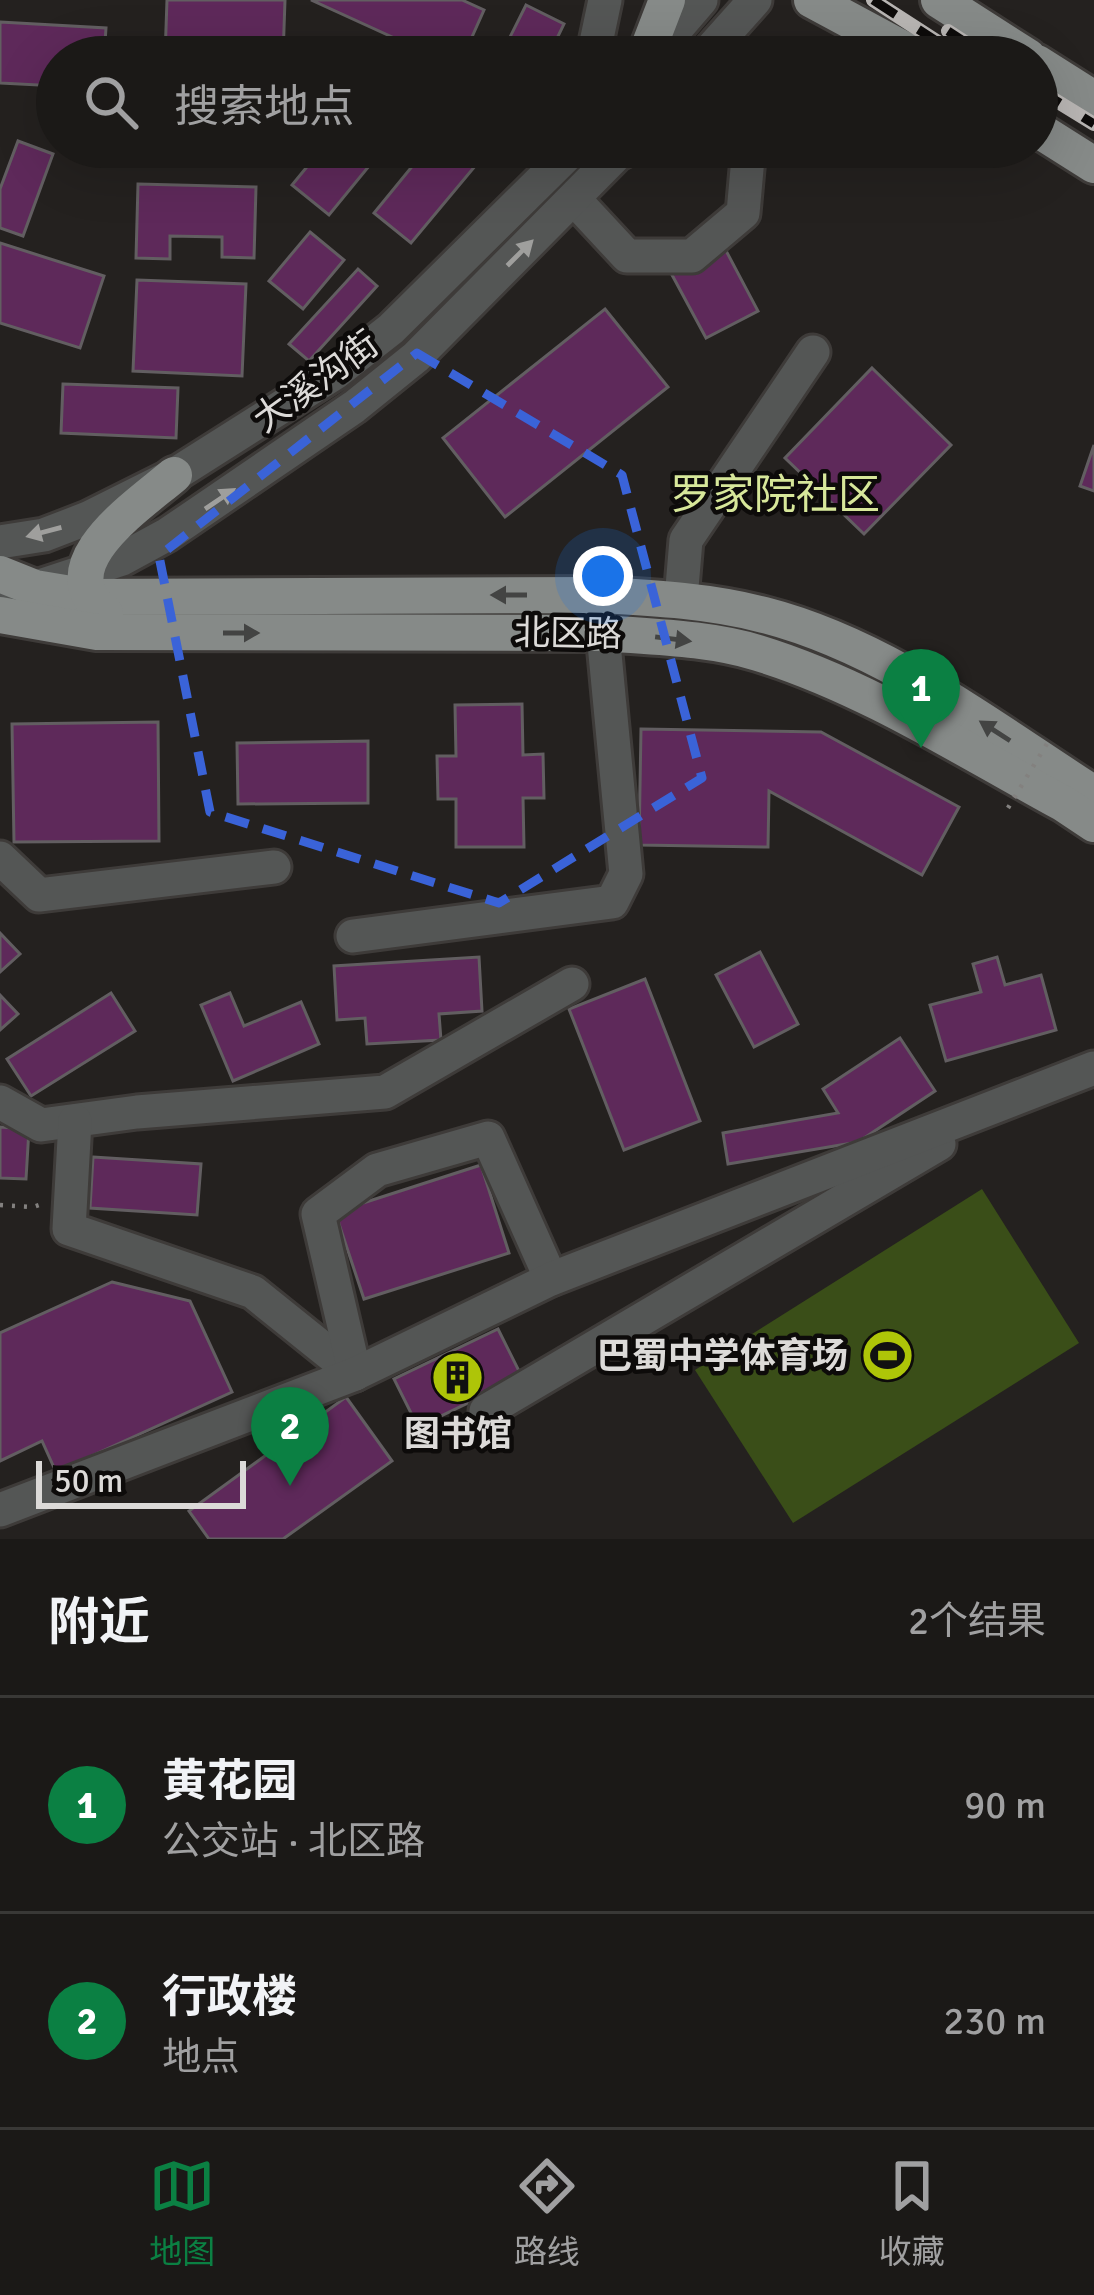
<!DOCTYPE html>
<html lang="zh">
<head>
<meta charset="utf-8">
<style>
  body { margin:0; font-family:Signika,"Noto Sans SC",sans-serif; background:#282624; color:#f1f3f6 }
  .scale { position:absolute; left:36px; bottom:30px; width:210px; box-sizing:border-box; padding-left:12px; border:6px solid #dcdad8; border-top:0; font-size:33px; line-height:42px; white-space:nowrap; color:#dcdad8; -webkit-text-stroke:9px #0d0b0a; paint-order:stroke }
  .you { position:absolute; left:603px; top:576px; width:42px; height:42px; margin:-30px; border:9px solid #fff; border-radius:50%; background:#1a73e8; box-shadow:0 0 0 18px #1a73e833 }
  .badge { display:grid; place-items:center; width:78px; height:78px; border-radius:50%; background:#0b8043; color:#fff; font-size:39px; font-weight:700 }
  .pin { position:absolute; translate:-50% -99px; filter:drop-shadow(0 3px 6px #0008) }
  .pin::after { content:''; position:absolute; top:63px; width:42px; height:36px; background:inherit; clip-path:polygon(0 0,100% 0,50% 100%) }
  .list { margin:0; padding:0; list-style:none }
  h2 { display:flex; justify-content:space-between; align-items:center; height:156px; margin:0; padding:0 48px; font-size:51px }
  h2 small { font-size:39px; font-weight:400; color:#a0a0a1 }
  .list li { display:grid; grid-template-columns:78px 1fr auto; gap:36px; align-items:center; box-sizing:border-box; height:216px; padding:0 48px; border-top:3px solid #393836 }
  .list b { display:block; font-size:45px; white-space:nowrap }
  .list p { margin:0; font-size:39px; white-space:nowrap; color:#a0a0a1 }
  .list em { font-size:39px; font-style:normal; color:#a0a0a1 }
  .icon { flex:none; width:66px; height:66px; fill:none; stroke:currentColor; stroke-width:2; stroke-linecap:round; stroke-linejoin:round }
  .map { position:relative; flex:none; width:1094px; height:1539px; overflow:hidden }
  .search { position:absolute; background:#1b1917; box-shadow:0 12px 48px #0002; left:36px; right:36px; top:36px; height:132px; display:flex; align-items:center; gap:30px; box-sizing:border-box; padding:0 42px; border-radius:66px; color:#a0a0a1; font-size:45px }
  .sheet { height:588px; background:#1b1917 }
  nav { display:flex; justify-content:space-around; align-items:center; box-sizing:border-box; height:168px; border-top:3px solid #393836; background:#1b1917; font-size:33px; color:#a0a0a1 }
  nav a { display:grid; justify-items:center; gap:6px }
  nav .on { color:#0b8043 }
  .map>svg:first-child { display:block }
</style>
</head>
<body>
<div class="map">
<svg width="1094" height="1539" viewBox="0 0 1094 1539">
  <rect width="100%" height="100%" fill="#24211f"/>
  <path fill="#3a4e18" d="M982,1189L1079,1343L793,1523L695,1370Z"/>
  <g fill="#5e295a" stroke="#625e61" stroke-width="3">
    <path d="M167,0H285L283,57H250L251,40L199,38V57H165Z"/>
    <path d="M311,0H462L484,10L463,57H436Z"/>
    <path d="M526,5L564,24L548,57H500Z"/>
    <path d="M0,22L106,28L104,57H57V86L0,83Z"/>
    <path d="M18,141L53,154L23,236L0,228V189Z"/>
    <path d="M150,147H183V165L149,164Z"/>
    <path d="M235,147H268L267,164L235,163Z"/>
    <path d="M315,147H358L374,160L329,215L292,185L320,151Z"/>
    <path d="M428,147H491L411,243L374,213Z"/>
    <path d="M138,184L256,187L254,258L222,257V237L170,236V259L136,258Z"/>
    <path d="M310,232L344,260L303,309L269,281Z"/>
    <path d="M0,243L104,276L80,348L0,323Z"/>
    <path d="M723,245L758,311L706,338L671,273Z"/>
    <path d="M358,269L377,286L309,361L289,344Z"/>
    <path d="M137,280L246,284L242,376L133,371Z"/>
    <path d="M605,309L668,387L505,517L443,438Z"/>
    <path d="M872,368L951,445L864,534L785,458Z"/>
    <path d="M63,384L178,388L176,438L61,433Z"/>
    <path d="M1094,445V491L1080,486Z"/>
    <path d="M522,704L523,755L543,754L544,798H523L524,847H456V799H438L437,756H456L455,705Z"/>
    <path d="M158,722L159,841L14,842L12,724Z"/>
    <path d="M641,729L821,732L959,807L922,875L769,791L768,847L639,845Z"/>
    <path d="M368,741V803L238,804L237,743Z"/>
    <path d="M0,933L20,954L0,972Z"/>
    <path d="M760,952L798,1024L754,1047L716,975Z"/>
    <path d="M479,957L482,1011L439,1014L441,1040L367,1044L365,1018L337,1020L334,966Z"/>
    <path d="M997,957L1005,985L1041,975L1056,1030L946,1061L930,1005L981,992L973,964Z"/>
    <path d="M645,979L700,1121L624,1150L569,1009Z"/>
    <path d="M111,993L135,1031L31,1096L7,1059Z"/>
    <path d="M230,993L244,1026L301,1002L319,1044L233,1081L201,1005Z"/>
    <path d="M0,995L18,1014L0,1030Z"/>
    <path d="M900,1038L935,1091L858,1142L728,1164L723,1133L838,1113L823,1089Z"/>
    <path d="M0,1127L29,1129L26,1179L0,1178Z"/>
    <path d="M93,1157L201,1164L197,1215L90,1208Z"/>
    <path d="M481,1165L509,1253L364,1299L335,1212Z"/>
    <path d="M112,1282L190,1301L232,1392L56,1472L42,1441L0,1461V1333Z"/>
    <path d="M498,1329L522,1377L418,1427L394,1379Z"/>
    <path d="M346,1397L392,1461L283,1539H209L189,1511Z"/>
  </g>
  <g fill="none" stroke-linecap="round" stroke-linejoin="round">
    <defs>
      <g id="minor">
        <path d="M593,57L605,0"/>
        <path d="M652,57L701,0"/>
        <path d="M704,57L755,0"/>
        <path d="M574,199L627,256H692L743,213L749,147"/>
        <path d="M0,542L44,535L88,518L174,475L335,373L391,329L575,147"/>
        <path d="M0,599L122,559L168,534L354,407L416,357L624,147"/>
        <path d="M681,599L686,540L813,352"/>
        <path d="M0,858L39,895L274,867"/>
        <path d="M353,936L612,902L626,874L603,633"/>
        <path d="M0,1102L41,1125L137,1112L385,1092L572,984"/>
        <path d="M75,1121L69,1229L253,1292L355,1374"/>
        <path d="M355,1374L318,1214L377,1170L488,1138L551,1279"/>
        <path d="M486,1411L939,1144"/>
        <path d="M0,1510L355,1374L551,1279L1094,1068"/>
      </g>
      <g id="major">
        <path d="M812,0L918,57"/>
        <path d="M939,0L1028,57"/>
        <path d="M645,57L667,0"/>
        <path d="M1037,63L1094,99"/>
        <path d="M1037,129L1094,165"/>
        <path d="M622,150L627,147"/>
        <path d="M0,574L35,588L89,597L600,595C655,598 711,601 764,615C885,646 991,728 1094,794"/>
        <path d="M105,613C45,566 139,505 174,475"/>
        <path d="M0,615L97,632L603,633C654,637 709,638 758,653C866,686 966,751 1064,804L1094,824"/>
      </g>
    </defs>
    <use href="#minor" stroke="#3e3b39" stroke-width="39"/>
    <use href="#major" stroke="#3e3b39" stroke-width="42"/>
    <path stroke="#83817f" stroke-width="4.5" stroke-dasharray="3 9" stroke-linecap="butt" d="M0,1205L33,1207L42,1204"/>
    <use href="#minor" stroke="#545655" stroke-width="33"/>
    <use href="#major" stroke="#868a88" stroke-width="36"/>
    <defs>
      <g id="rail">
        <path d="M873,0L961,57"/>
        <path d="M948,31L988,57"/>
        <path d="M1037,89L1094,124"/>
      </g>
    </defs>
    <use href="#rail" stroke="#b8b5b3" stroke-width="14"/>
    <use href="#rail" stroke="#0d0b0a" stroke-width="9" stroke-dasharray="27" stroke-linecap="butt"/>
    <path stroke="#83817f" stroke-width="4.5" stroke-dasharray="3 9" stroke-linecap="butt" d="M1008,808L1051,737"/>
  </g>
  <defs><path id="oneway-solid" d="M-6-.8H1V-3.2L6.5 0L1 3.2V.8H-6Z" transform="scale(3)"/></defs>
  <g fill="#9f9f9d">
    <use href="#oneway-solid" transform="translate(520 253) rotate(-45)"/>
    <use href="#oneway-solid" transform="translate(220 499) rotate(-34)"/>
    <use href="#oneway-solid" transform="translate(44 532) rotate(165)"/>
  </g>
  <g fill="#434443">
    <use href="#oneway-solid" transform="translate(509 595) rotate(180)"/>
    <use href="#oneway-solid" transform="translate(241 633)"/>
    <use href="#oneway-solid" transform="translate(673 639) rotate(7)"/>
    <use href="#oneway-solid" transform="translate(995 731) rotate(-147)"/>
  </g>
  <path fill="none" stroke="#3a63d8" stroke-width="9" stroke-dasharray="24 15" stroke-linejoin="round" d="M417,353L622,475L702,778L499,903L210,812L159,556Z"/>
  <defs>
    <symbol id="stadium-disc" viewBox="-11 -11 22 22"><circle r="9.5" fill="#aec508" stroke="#0d0b0a"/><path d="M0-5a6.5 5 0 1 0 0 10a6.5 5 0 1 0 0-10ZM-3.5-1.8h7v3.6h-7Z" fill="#111"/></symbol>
    <symbol id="building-disc" viewBox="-11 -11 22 22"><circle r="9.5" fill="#aec508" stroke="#0d0b0a"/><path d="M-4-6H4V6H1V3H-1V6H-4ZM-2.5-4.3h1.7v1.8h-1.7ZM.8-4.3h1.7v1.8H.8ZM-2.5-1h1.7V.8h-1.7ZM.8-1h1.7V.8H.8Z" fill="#111"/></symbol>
  </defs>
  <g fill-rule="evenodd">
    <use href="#stadium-disc" x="858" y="1326" width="59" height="59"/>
    <use href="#building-disc" x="428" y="1348" width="59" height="59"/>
  </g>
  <g text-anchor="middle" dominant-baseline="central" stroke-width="9" stroke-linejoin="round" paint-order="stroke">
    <g font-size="36" fill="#dcdad8" stroke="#0d0b0a">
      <text transform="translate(316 382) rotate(-36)">大溪沟街</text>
      <text transform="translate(568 634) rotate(1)">北区路</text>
    </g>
    <g font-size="36" font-weight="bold" fill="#dcdad8" stroke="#0d0b0a" text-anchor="end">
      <text x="848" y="1356">巴蜀中学体育场</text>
      <text x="458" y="1434" text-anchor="middle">图书馆</text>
    </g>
    <g font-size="42" fill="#d7e79a" stroke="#0d0b0a">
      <text x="775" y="495">罗家院社区</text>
    </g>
  </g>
</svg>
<div class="scale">50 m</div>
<div class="you"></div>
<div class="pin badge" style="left:921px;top:748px">1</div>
<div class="pin badge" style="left:290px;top:1486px">2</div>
<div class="search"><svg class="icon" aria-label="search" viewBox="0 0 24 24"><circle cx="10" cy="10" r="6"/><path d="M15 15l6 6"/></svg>搜索地点</div>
</div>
<section class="sheet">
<h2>附近<small>2个结果</small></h2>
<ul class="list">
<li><span class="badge">1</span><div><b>黄花园</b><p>公交站 · 北区路</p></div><em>90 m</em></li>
<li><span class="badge">2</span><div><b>行政楼</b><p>地点</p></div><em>230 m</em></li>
</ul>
</section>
<nav>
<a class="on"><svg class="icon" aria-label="map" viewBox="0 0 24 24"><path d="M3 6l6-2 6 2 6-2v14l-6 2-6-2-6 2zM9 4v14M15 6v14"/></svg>地图</a>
<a><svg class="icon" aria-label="directions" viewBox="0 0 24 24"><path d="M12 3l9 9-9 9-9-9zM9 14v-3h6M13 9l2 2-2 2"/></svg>路线</a>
<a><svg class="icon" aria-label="saved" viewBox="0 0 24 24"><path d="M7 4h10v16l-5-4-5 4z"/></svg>收藏</a>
</nav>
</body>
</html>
